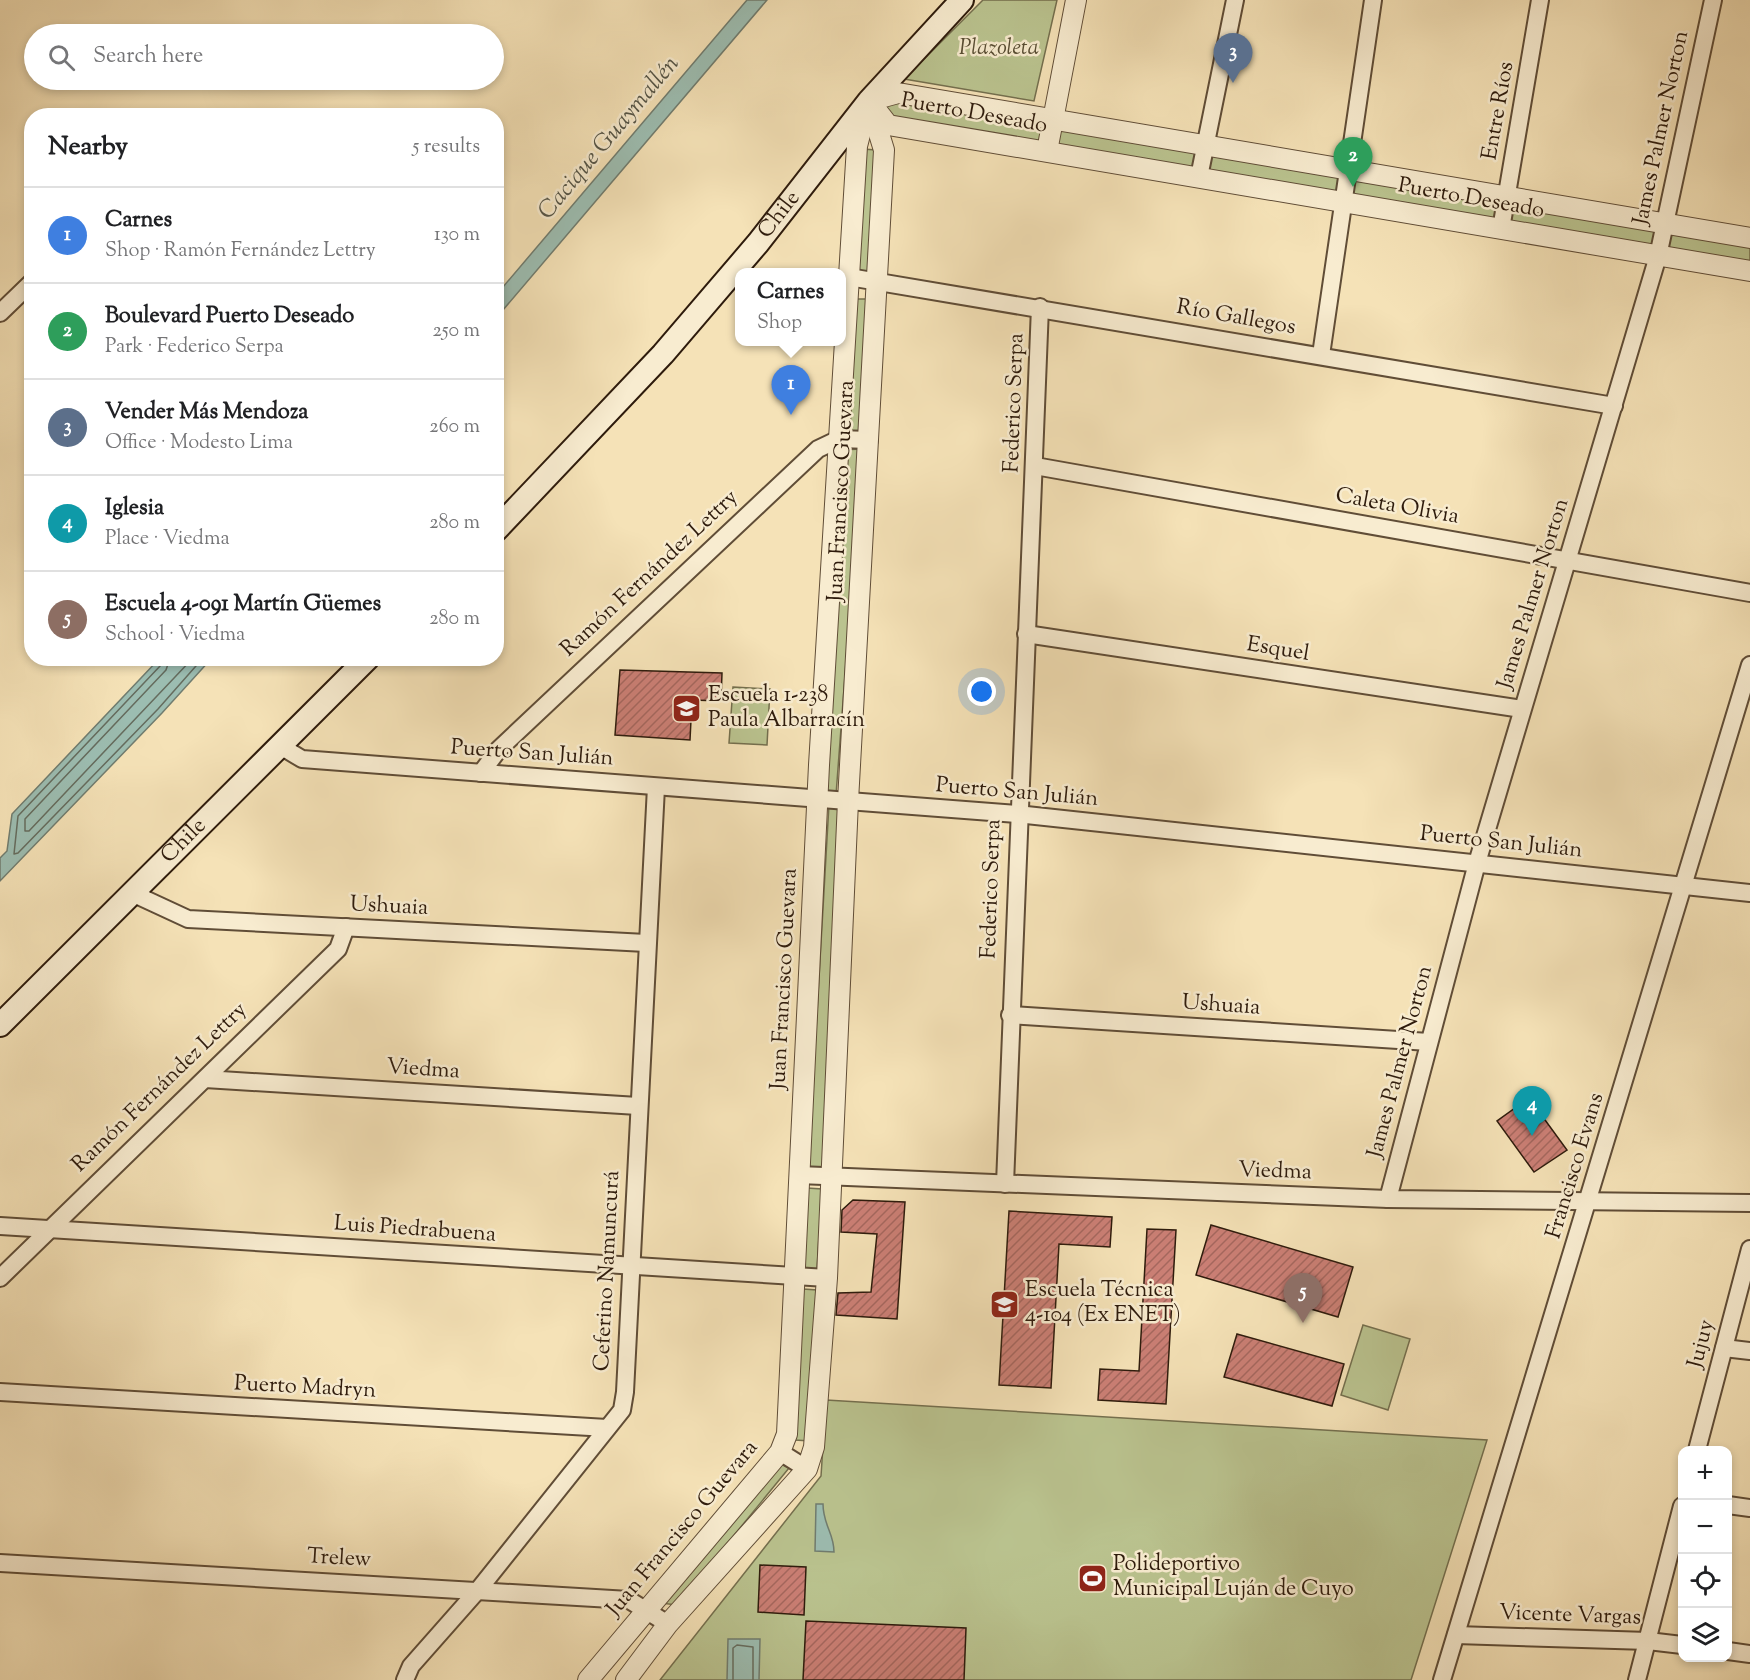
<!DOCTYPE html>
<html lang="en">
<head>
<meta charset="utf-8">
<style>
  body { margin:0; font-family:"Sorts Mill Goudy",serif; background:#f6f6f6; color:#202124 }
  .controls { position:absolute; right:18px; bottom:18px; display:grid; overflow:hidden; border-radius:12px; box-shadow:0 3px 9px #0003 }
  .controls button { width:54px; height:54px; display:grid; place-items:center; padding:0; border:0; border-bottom:2px solid #e0e0e0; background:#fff; color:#202124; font:30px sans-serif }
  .you { position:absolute; left:982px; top:692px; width:21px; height:21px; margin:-15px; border:4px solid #fff; border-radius:50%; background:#1a73e8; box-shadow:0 0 0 9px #1a73e833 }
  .badge { display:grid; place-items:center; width:39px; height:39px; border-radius:50%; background:#db2777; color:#fff; font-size:20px; font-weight:700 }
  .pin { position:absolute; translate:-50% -50px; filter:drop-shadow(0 2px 3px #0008) }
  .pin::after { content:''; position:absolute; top:32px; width:21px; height:18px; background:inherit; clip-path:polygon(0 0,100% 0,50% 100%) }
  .popup { position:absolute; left:735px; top:268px; width:111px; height:78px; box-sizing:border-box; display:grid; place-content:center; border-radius:12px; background:#fff; filter:drop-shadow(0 2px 4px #0005); font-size:20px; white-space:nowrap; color:#757577 }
  .popup b { font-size:22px; color:#202124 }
  .popup::after { content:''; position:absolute; left:50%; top:100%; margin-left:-12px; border:12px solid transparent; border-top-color:#fff }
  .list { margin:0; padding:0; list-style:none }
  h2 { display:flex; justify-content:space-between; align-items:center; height:78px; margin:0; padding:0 24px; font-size:26px }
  h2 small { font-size:20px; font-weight:400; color:#757577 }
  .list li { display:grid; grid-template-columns:39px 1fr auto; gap:18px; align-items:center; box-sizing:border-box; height:96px; padding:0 24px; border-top:2px solid #e0e0e0 }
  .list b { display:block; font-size:22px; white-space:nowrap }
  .list p { margin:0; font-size:20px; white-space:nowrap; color:#757577 }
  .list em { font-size:20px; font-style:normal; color:#757577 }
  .icon { flex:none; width:33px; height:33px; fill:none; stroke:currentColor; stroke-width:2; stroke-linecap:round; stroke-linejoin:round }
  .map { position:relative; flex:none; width:1750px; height:1680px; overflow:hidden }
  .search { position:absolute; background:#fff; box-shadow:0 3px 9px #0003; left:24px; top:24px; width:480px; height:66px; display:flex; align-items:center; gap:15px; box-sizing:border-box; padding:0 21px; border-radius:33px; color:#757577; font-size:22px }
  .panel { position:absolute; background:#fff; box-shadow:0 3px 9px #0003; left:24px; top:108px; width:480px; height:558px; border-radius:24px }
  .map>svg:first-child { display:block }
</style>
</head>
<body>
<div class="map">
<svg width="1750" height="1680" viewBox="0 0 1750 1680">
  <defs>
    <pattern id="building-hatch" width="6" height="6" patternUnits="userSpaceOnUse" patternTransform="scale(1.5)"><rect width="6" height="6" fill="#cb7f75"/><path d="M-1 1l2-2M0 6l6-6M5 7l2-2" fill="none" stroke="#a5675e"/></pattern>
  </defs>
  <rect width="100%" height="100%" fill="#f5e2b7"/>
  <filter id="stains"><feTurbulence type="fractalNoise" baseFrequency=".00333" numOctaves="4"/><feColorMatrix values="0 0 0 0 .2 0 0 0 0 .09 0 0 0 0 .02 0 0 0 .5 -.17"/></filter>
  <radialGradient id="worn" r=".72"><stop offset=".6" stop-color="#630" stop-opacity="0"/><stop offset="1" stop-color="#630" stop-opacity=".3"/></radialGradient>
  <g fill="#bac38f" stroke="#746f4e" stroke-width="1.5">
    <path d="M983,0H1057L1034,101L904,79Z"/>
    <path d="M898,93L1750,238V271L888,125L869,101Z"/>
    <path d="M862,149L877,150L873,279H855Z"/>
    <path d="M849,299H872L865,437L840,436Z"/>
    <path d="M862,449L836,795H820L840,450Z"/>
    <path d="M733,687L770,689L767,745L729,743Z"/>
    <path d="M829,804L844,805L823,1170L808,1169Z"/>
    <path d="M807,1188L822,1189L817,1269L803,1268Z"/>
    <path d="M803,1289L817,1290L810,1441L795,1440Z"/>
    <path d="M1363,1325L1410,1339L1388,1410L1341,1395Z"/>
    <path d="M826,1400L1487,1440L1411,1680H660L821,1476Z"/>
    <path d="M777,1462L789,1468L677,1605L660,1603Z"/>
  </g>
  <g fill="#9cbdb1" stroke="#707c6f" stroke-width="1.5">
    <path d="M747,0H767L497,317V294Z"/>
    <path d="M159,659H211L162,713L0,881V858L7,851L12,814Z"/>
    <path d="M816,1504H823C823,1525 834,1533 834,1552L815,1551Z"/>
    <path d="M728,1639H760L759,1680H727Z"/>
  </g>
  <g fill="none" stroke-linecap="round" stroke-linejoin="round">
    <g stroke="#656c5e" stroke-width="1.5">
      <path d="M163,658L161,665L18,816L14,854L18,853L158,709L203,658"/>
      <path d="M170,658L166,670L25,819V831H29L193,658"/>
      <path d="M733,1680V1648L737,1645L753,1647V1680"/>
    </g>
  </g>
  <g fill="url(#building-hatch)" stroke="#2e1b0c" stroke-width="1.5">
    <path d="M620,670L722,673L721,701L692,700L690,740L615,735Z"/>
    <path d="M1529,1098L1567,1150L1534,1172L1497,1121Z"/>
    <path d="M853,1200L905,1202L897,1319L836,1315L838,1293L871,1292L877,1234L841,1232L842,1210Z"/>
    <path d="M1009,1211L1112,1217L1110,1247L1059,1244L1051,1388L999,1385Z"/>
    <path d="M1211,1225L1353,1267L1338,1317L1196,1275Z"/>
    <path d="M1147,1229L1176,1230L1166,1404L1098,1400L1100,1369L1139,1371Z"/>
    <path d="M1237,1334L1344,1364L1332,1406L1224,1377Z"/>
    <path d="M760,1565L806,1567L804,1615L758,1612Z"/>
    <path d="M806,1621L966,1628L964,1680H803Z"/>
  </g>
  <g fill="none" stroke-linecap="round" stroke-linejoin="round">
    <defs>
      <g id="minor">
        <path d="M1199,177L1235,0"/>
        <path d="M1501,229L1540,0"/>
        <path d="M849,277L1614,406"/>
        <path d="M0,313L32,282"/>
        <path d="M1321,355L1373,0"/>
        <path d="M1035,466L1750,593"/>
        <path d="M1026,634L1522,709"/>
        <path d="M282,747L302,759L1017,814L1750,893"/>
        <path d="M481,773L499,749L818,449L839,439L869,440"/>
        <path d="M134,894L188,919L646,943"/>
        <path d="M1010,1015L1429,1042"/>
        <path d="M205,1079L638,1106"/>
        <path d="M799,1175L1388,1199L1750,1203"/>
        <path d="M1005,1184C1014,892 1031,600 1040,307"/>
        <path d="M1388,1199L1477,863L1658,256L1713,0"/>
        <path d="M0,1226L827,1278"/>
        <path d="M0,1278L338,949L346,927"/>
        <path d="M1724,1348L1750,1351"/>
        <path d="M0,1392L607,1428"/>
        <path d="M1697,1450L1750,1249"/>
        <path d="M780,1452L807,1469"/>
        <path d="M1728,1505L1750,1508"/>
        <path d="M0,1563L629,1600L668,1624"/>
        <path d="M1456,1635L1648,1641L1682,1645"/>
        <path d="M1728,1651L1750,1654"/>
        <path d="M405,1680L411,1666L479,1589L622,1410L625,1392L656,787"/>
        <path d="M1442,1680L1750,665"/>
        <path d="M1637,1680L1682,1506"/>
      </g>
      <g id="tertiary">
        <path d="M869,101L898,93L1750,238"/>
        <path d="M874,107L888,125L1750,271"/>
        <path d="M1047,151L1076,0"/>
        <path d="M588,1680L780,1452L787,1434L819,765L857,146L868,103"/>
        <path d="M626,1680L668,1624L807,1469L814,1447L827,1278L848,801L884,150L869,101"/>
      </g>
      <g id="secondary">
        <path id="s1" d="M496,530L663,354L758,243L869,101L962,0"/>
        <path id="s2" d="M0,1025L368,658"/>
      </g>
    </defs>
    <use href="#minor" stroke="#604d37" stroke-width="20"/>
    <use href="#tertiary" stroke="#604d37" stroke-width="22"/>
    <use href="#secondary" stroke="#2e1b0c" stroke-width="26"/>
    <use href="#minor" stroke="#f8ecd0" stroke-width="16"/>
    <use href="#tertiary" stroke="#f8ecd0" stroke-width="20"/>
    <use href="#secondary" stroke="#f8ecd0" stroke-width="22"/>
  </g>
  <defs>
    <symbol id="school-square" viewBox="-11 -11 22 22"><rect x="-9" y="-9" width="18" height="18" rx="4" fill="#8f2418" stroke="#f8ecd0"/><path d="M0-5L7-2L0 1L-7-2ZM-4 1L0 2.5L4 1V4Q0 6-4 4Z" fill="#fff"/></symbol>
    <symbol id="stadium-square" viewBox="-11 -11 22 22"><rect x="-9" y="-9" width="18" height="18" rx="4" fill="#8f2418" stroke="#f8ecd0"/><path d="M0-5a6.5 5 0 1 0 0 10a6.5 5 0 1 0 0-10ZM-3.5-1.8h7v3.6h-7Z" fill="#fff"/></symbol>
  </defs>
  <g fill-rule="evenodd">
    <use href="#school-square" x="670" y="692" width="33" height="33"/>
    <use href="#school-square" x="988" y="1288" width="33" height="33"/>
    <use href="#stadium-square" x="1076" y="1562" width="33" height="33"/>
  </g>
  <g text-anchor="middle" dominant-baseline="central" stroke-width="5" stroke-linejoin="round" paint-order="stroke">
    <g font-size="22" font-style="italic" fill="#584d33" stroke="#f8ecd0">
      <text x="999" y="49">Plazoleta</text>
    </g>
    <g font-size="22" fill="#2e1b0c" stroke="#f8ecd0">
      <text transform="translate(1499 111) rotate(-80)">Entre Ríos</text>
      <text transform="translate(974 114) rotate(10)">Puerto Deseado</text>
      <text transform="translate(1662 128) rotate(-78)">James Palmer Norton</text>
      <text transform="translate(1471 199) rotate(10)">Puerto Deseado</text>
      <text stroke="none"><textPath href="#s1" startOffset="424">Chile</textPath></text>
      <text transform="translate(1236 318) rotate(10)">Río Gallegos</text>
      <text transform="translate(1015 403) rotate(-88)">Federico Serpa</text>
      <text transform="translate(842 491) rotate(-87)">Juan Francisco Guevara</text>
      <text transform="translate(1397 507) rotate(10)">Caleta Olivia</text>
      <text transform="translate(650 574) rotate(-43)">Ramón Fernández Lettry</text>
      <text transform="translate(1534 594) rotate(-73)">James Palmer Norton</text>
      <text transform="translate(1278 650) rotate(9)">Esquel</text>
      <text transform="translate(532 754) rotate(4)">Puerto San Julián</text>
      <text transform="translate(1017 793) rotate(5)">Puerto San Julián</text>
      <text stroke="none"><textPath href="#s2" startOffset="260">Chile</textPath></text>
      <text transform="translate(1501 843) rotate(6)">Puerto San Julián</text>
      <text transform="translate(992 889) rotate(-88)">Federico Serpa</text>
      <text transform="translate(389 907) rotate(3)">Ushuaia</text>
      <text transform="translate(785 979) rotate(-87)">Juan Francisco Guevara</text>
      <text transform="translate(1221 1006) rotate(4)">Ushuaia</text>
      <text transform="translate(1401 1062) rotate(-75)">James Palmer Norton</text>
      <text transform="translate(423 1070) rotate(4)">Viedma</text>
      <text transform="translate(160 1088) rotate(-44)">Ramón Fernández Lettry</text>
      <text transform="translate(1576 1166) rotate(-73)">Francisco Evans</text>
      <text transform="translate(1275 1172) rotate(2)">Viedma</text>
      <text transform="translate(415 1230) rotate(4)">Luis Piedrabuena</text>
      <text transform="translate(608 1271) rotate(-87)">Ceferino Namuncurá</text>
      <text transform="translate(1702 1344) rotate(-75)">Jujuy</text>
      <text transform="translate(305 1388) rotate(3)">Puerto Madryn</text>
      <text transform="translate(683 1529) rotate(-50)">Juan Francisco Guevara</text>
      <text transform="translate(339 1559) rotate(3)">Trelew</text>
      <text transform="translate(1570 1616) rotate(2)">Vicente Vargas</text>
    </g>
    <g font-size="22" fill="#2e1b0c" stroke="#f8ecd0" text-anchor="start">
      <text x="708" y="696">Escuela 1-238<tspan x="708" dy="25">Paula Albarracín</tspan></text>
      <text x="1025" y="1291">Escuela Técnica<tspan x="1025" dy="25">4-104 (Ex ENET)</tspan></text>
      <text x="1113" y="1565">Polideportivo<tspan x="1113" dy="25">Municipal Luján de Cuyo</tspan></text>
    </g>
    <g font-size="24" font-style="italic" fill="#545446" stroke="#f8ecd0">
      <text transform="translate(609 138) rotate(-50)">Cacique Guaymallén</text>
    </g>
  </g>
  <rect width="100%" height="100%" filter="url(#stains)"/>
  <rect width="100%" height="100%" fill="url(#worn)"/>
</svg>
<div class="controls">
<button>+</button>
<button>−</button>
<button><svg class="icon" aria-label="locate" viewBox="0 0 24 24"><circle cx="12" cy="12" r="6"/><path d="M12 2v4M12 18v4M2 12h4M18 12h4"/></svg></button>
<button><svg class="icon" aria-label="layers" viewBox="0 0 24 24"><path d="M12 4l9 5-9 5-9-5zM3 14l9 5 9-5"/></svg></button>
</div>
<div class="you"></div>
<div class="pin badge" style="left:791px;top:415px;background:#3f7fe0">1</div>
<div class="popup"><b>Carnes</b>Shop</div>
<div class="pin badge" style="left:1353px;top:187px;background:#2e9e5b">2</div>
<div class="pin badge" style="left:1233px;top:83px;background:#5c6f8a">3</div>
<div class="pin badge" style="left:1532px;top:1136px;background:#0f9aa8">4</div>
<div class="pin badge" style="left:1303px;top:1323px;background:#8d6e63">5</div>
<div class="search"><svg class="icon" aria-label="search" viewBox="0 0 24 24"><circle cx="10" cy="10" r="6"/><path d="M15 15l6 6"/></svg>Search here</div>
<section class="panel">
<h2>Nearby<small>5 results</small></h2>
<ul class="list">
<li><span class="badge" style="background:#3f7fe0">1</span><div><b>Carnes</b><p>Shop · Ramón Fernández Lettry</p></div><em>130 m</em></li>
<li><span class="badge" style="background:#2e9e5b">2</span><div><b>Boulevard Puerto Deseado</b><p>Park · Federico Serpa</p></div><em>250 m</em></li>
<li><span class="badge" style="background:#5c6f8a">3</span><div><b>Vender Más Mendoza</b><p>Office · Modesto Lima</p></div><em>260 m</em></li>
<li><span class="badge" style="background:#0f9aa8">4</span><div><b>Iglesia</b><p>Place · Viedma</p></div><em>280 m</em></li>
<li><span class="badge" style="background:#8d6e63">5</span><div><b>Escuela 4-091 Martín Güemes</b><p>School · Viedma</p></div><em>280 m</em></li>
</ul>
</section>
</div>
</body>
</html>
